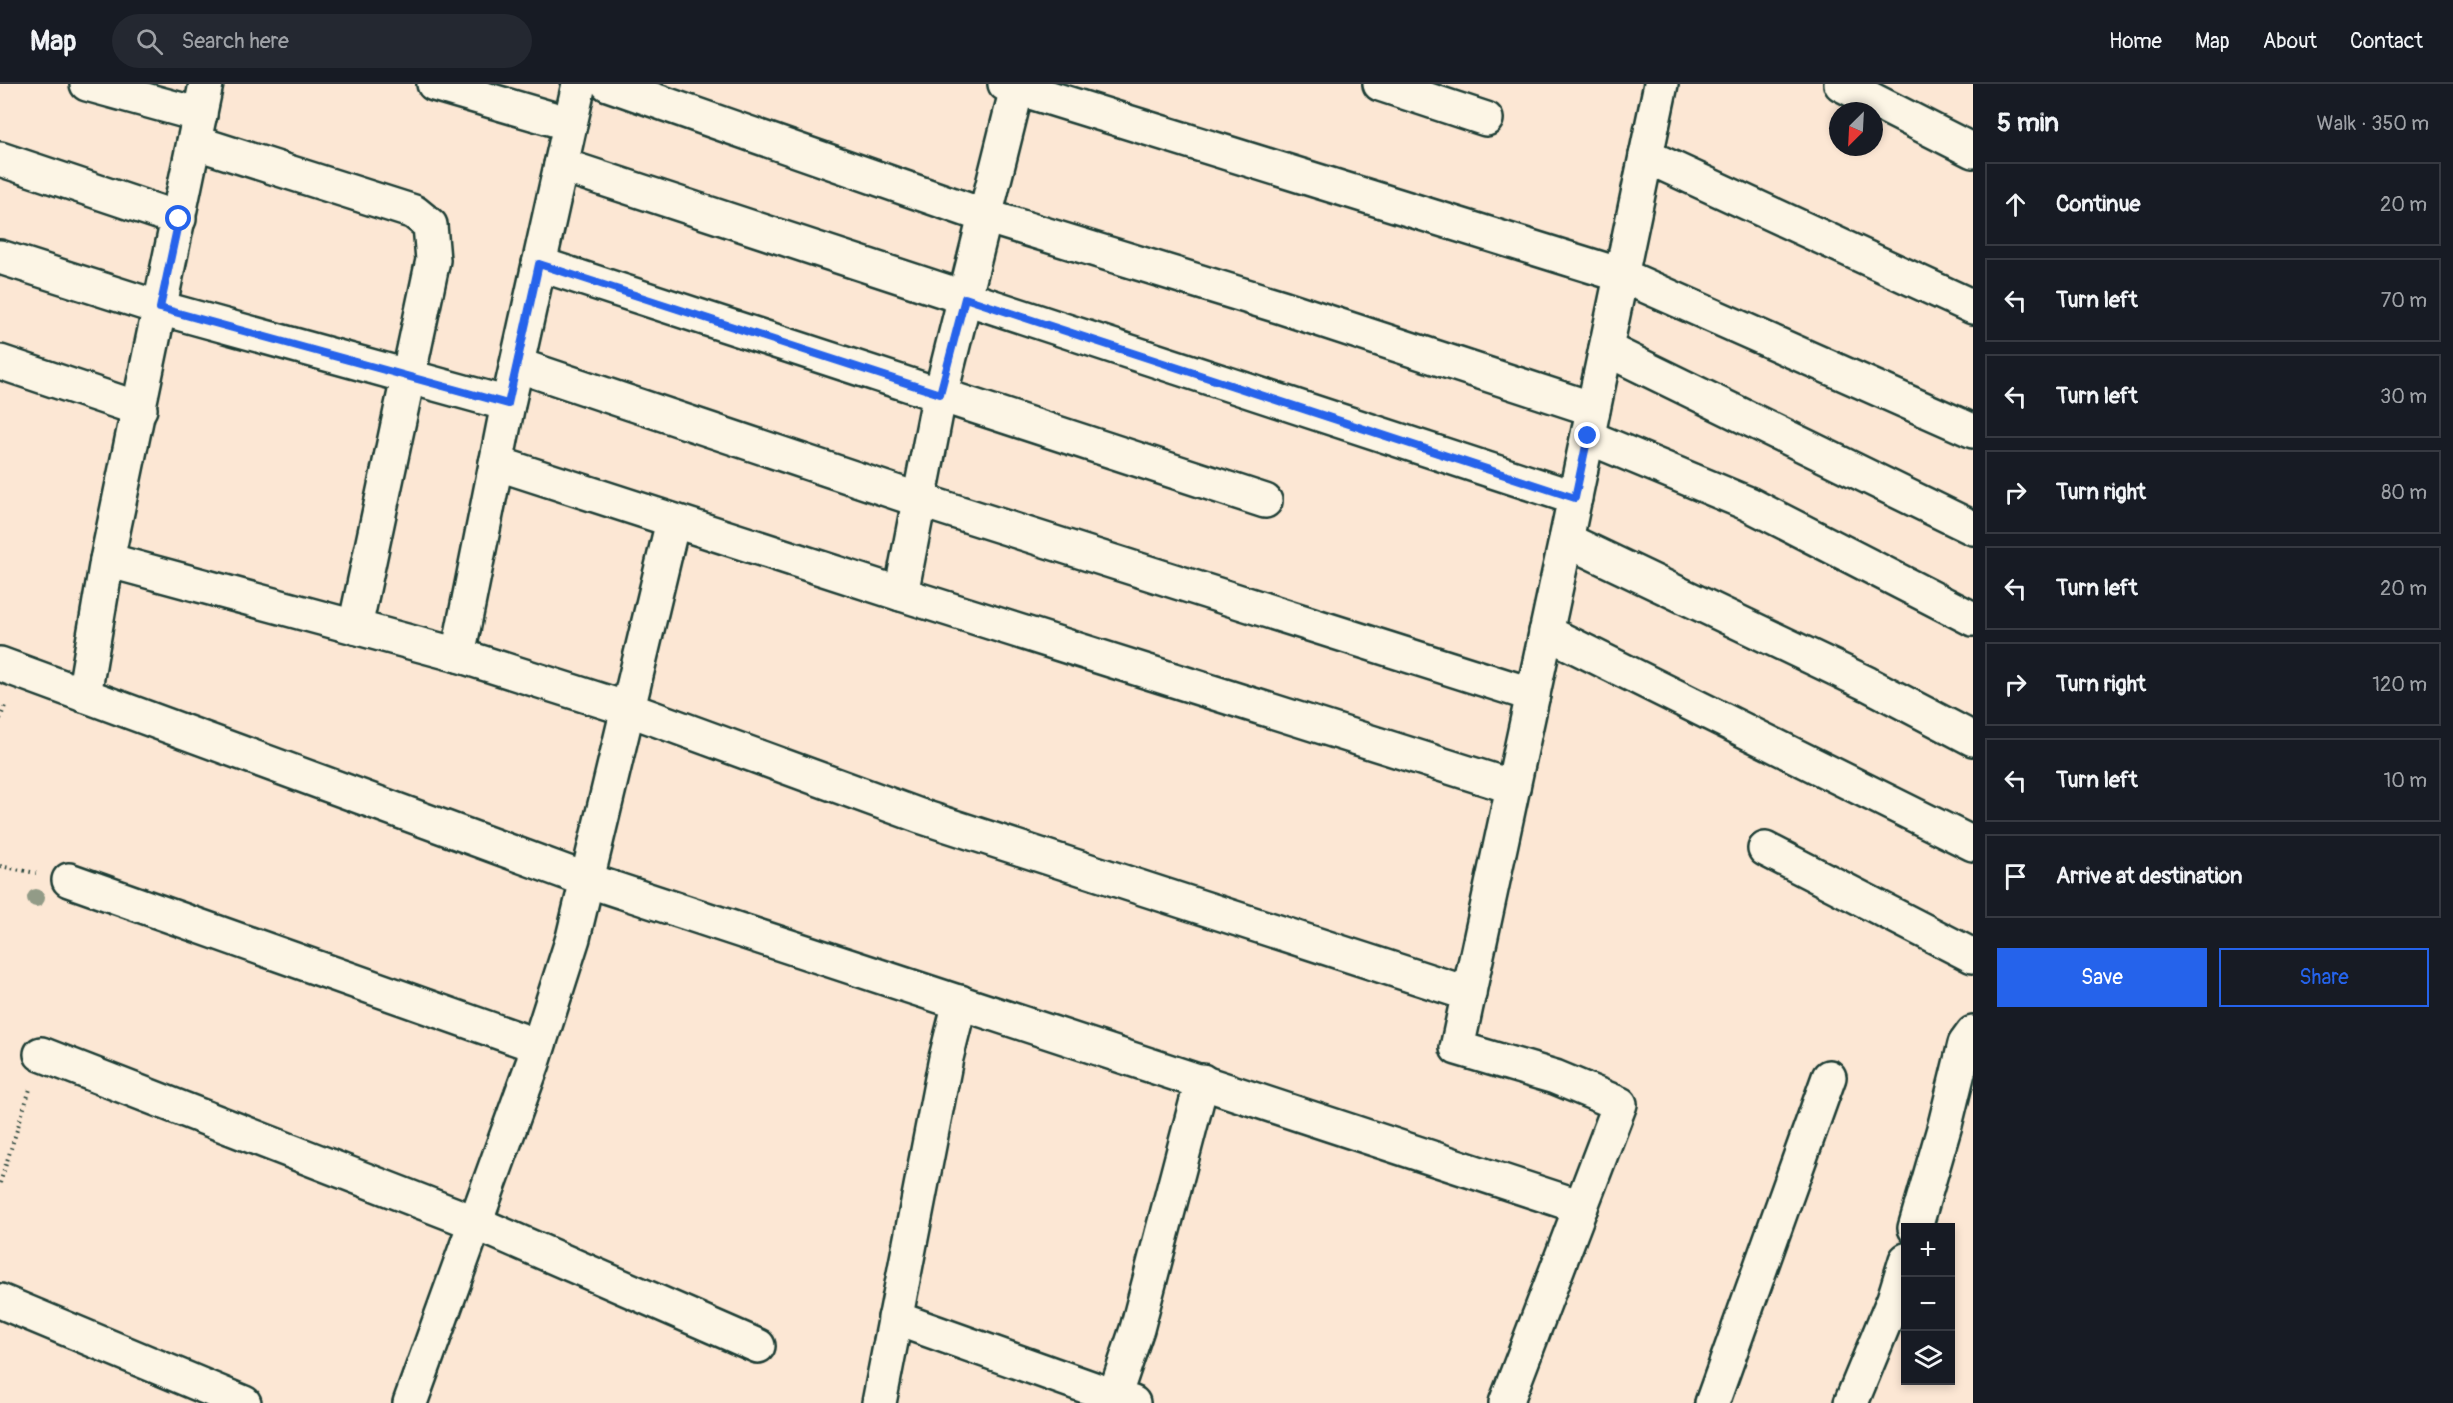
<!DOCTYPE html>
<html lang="en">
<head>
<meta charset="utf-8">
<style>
  body { margin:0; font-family:Pangolin,sans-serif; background:#242831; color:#f1f3f6 }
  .controls { position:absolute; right:18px; bottom:18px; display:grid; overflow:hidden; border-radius:0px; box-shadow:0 3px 9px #0003 }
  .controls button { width:54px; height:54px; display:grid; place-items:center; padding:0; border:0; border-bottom:2px solid #363941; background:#171b24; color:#f1f3f6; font:30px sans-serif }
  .compass { position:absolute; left:1829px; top:18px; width:54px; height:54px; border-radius:50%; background:#171b24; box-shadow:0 3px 9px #0003; rotate:204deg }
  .stop { position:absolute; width:18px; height:18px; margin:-14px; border:4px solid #2563eb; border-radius:50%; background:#fff }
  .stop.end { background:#2563eb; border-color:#fff; box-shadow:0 2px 6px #0008 }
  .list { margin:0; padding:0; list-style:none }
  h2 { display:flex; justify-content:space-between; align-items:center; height:78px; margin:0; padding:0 24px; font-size:26px }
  h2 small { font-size:20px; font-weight:400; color:#9ea1a6 }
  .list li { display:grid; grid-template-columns:39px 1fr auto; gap:18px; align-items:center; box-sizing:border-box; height:84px; margin:0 12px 12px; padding:0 12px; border:2px solid #363941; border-radius:0px }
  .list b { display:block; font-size:22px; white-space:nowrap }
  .list em { font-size:20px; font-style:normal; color:#9ea1a6 }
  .actions { display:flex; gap:12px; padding:18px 24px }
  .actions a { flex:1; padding:14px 0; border:2px solid #2563eb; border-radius:0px; text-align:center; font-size:21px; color:#2563eb }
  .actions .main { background:#2563eb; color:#fff }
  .icon { flex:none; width:33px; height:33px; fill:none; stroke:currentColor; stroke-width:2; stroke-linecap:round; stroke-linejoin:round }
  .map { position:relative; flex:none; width:1973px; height:1319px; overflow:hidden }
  header { display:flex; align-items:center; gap:36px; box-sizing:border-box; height:84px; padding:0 30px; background:#171b24; border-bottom:2px solid #363941 }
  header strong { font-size:28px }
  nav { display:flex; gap:33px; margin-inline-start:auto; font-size:21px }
  .search { width:420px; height:54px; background:#242831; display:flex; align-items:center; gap:15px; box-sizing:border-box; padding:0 21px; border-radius:33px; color:#9ea1a6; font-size:22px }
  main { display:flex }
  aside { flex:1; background:#171b24 }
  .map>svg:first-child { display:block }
</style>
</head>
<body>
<header>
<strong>Map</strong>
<div class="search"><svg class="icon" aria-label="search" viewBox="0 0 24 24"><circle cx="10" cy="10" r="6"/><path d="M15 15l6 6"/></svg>Search here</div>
<nav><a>Home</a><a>Map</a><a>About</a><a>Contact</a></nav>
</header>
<main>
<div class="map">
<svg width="1973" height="1319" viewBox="0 0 1973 1319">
  <rect width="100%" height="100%" fill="#fce7d4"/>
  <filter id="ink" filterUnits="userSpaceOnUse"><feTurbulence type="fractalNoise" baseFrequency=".0167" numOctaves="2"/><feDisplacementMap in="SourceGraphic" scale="12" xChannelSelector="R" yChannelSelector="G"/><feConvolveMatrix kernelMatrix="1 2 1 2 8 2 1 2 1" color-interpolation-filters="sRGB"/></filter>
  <g filter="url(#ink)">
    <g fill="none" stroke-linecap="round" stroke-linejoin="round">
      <defs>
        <g id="minor">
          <path d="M87,0L200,31"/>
          <path d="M434,0L570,40"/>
          <path d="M608,0L985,132L1282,223L1593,325"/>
          <path d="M1005,0L1621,191L1973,347"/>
          <path d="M1380,0L1486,35"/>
          <path d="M1841,0L1973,67"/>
          <path d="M194,58L414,128L430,141L433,176L355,543"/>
          <path d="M1646,72L1973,223"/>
          <path d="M0,75L179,135"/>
          <path d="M561,81L1575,414"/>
          <path d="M0,173L160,224L508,320"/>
          <path d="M539,180L1265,417"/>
          <path d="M1606,265L1973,444"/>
          <path d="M0,278L140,325"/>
          <path d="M517,281L919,416L1533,611"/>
          <path d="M1588,353L1749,420L1973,535"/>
          <path d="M496,379L901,510L936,329L1018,0"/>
          <path d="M1566,456L1868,600L1973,655"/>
          <path d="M107,476L458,571L628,625L920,732L1469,910"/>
          <path d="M901,510L1513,703"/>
          <path d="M1546,548L1973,760"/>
          <path d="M458,571L508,320L579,0"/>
          <path d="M0,580L587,796L1581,1123"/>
          <path d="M84,611L107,476L206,0"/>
          <path d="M1765,765L1973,872"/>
          <path d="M69,796L538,962"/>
          <path d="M41,970L476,1139L758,1262"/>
          <path d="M1915,1144L1945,1041L1965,960L1973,949"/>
          <path d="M0,1217L244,1319"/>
          <path d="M895,1234L1133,1319"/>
          <path d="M410,1319L533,979L573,854L673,437"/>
          <path d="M879,1319L946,974L960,918"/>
          <path d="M1112,1319L1137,1245L1202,997"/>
          <path d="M1506,1319L1620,1020L1555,993L1457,964L1566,456L1661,0"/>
          <path d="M1712,1319L1829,993"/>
          <path d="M1851,1319L1894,1215L1906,1176"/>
        </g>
      </defs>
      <use href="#minor" stroke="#1f3d34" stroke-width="38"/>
      <g stroke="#1f3d34" stroke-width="4" stroke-dasharray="1.5 4.5" stroke-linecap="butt">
        <path d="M0,635L6,619"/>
        <path d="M0,782L36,789"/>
        <path d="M0,1099L31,1002"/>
      </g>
      <use href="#minor" stroke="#fcf5e5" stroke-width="33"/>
    </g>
    <circle fill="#929b87" cx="36" cy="814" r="9"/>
  </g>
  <g fill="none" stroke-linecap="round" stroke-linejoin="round" filter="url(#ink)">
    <path stroke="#2563eb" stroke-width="8" d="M179,135L160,224L508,320L539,180L940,310L965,214L1575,414L1588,352"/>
  </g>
</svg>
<div class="controls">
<button>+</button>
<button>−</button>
<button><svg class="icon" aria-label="layers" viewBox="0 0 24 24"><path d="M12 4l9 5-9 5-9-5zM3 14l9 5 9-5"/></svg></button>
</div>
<svg class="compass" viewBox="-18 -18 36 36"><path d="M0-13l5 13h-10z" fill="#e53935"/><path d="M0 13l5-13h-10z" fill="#9ea1a6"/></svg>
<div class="stop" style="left:179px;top:135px"></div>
<div class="stop end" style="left:1588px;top:352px"></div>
</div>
<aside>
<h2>5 min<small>Walk · 350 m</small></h2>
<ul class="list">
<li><svg class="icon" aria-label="ahead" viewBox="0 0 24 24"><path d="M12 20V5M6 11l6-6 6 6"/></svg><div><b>Continue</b></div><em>20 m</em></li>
<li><svg class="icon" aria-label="left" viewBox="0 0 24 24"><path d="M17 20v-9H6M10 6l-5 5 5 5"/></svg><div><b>Turn left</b></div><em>70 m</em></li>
<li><svg class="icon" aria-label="left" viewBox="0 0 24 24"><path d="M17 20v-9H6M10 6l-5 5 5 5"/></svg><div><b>Turn left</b></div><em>30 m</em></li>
<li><svg class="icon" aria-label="right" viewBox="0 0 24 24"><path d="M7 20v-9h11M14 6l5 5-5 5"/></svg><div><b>Turn right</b></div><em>80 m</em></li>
<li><svg class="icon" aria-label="left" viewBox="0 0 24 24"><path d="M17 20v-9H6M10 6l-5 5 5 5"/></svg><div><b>Turn left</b></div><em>20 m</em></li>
<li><svg class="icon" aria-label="right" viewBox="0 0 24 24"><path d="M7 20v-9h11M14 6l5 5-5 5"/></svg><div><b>Turn right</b></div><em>120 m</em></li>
<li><svg class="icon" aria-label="left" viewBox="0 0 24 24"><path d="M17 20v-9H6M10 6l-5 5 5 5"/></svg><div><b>Turn left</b></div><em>10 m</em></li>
<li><svg class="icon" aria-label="arrive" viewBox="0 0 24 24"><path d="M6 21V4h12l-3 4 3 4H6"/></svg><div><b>Arrive at destination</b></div></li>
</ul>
<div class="actions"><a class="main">Save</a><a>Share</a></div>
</aside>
</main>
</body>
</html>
